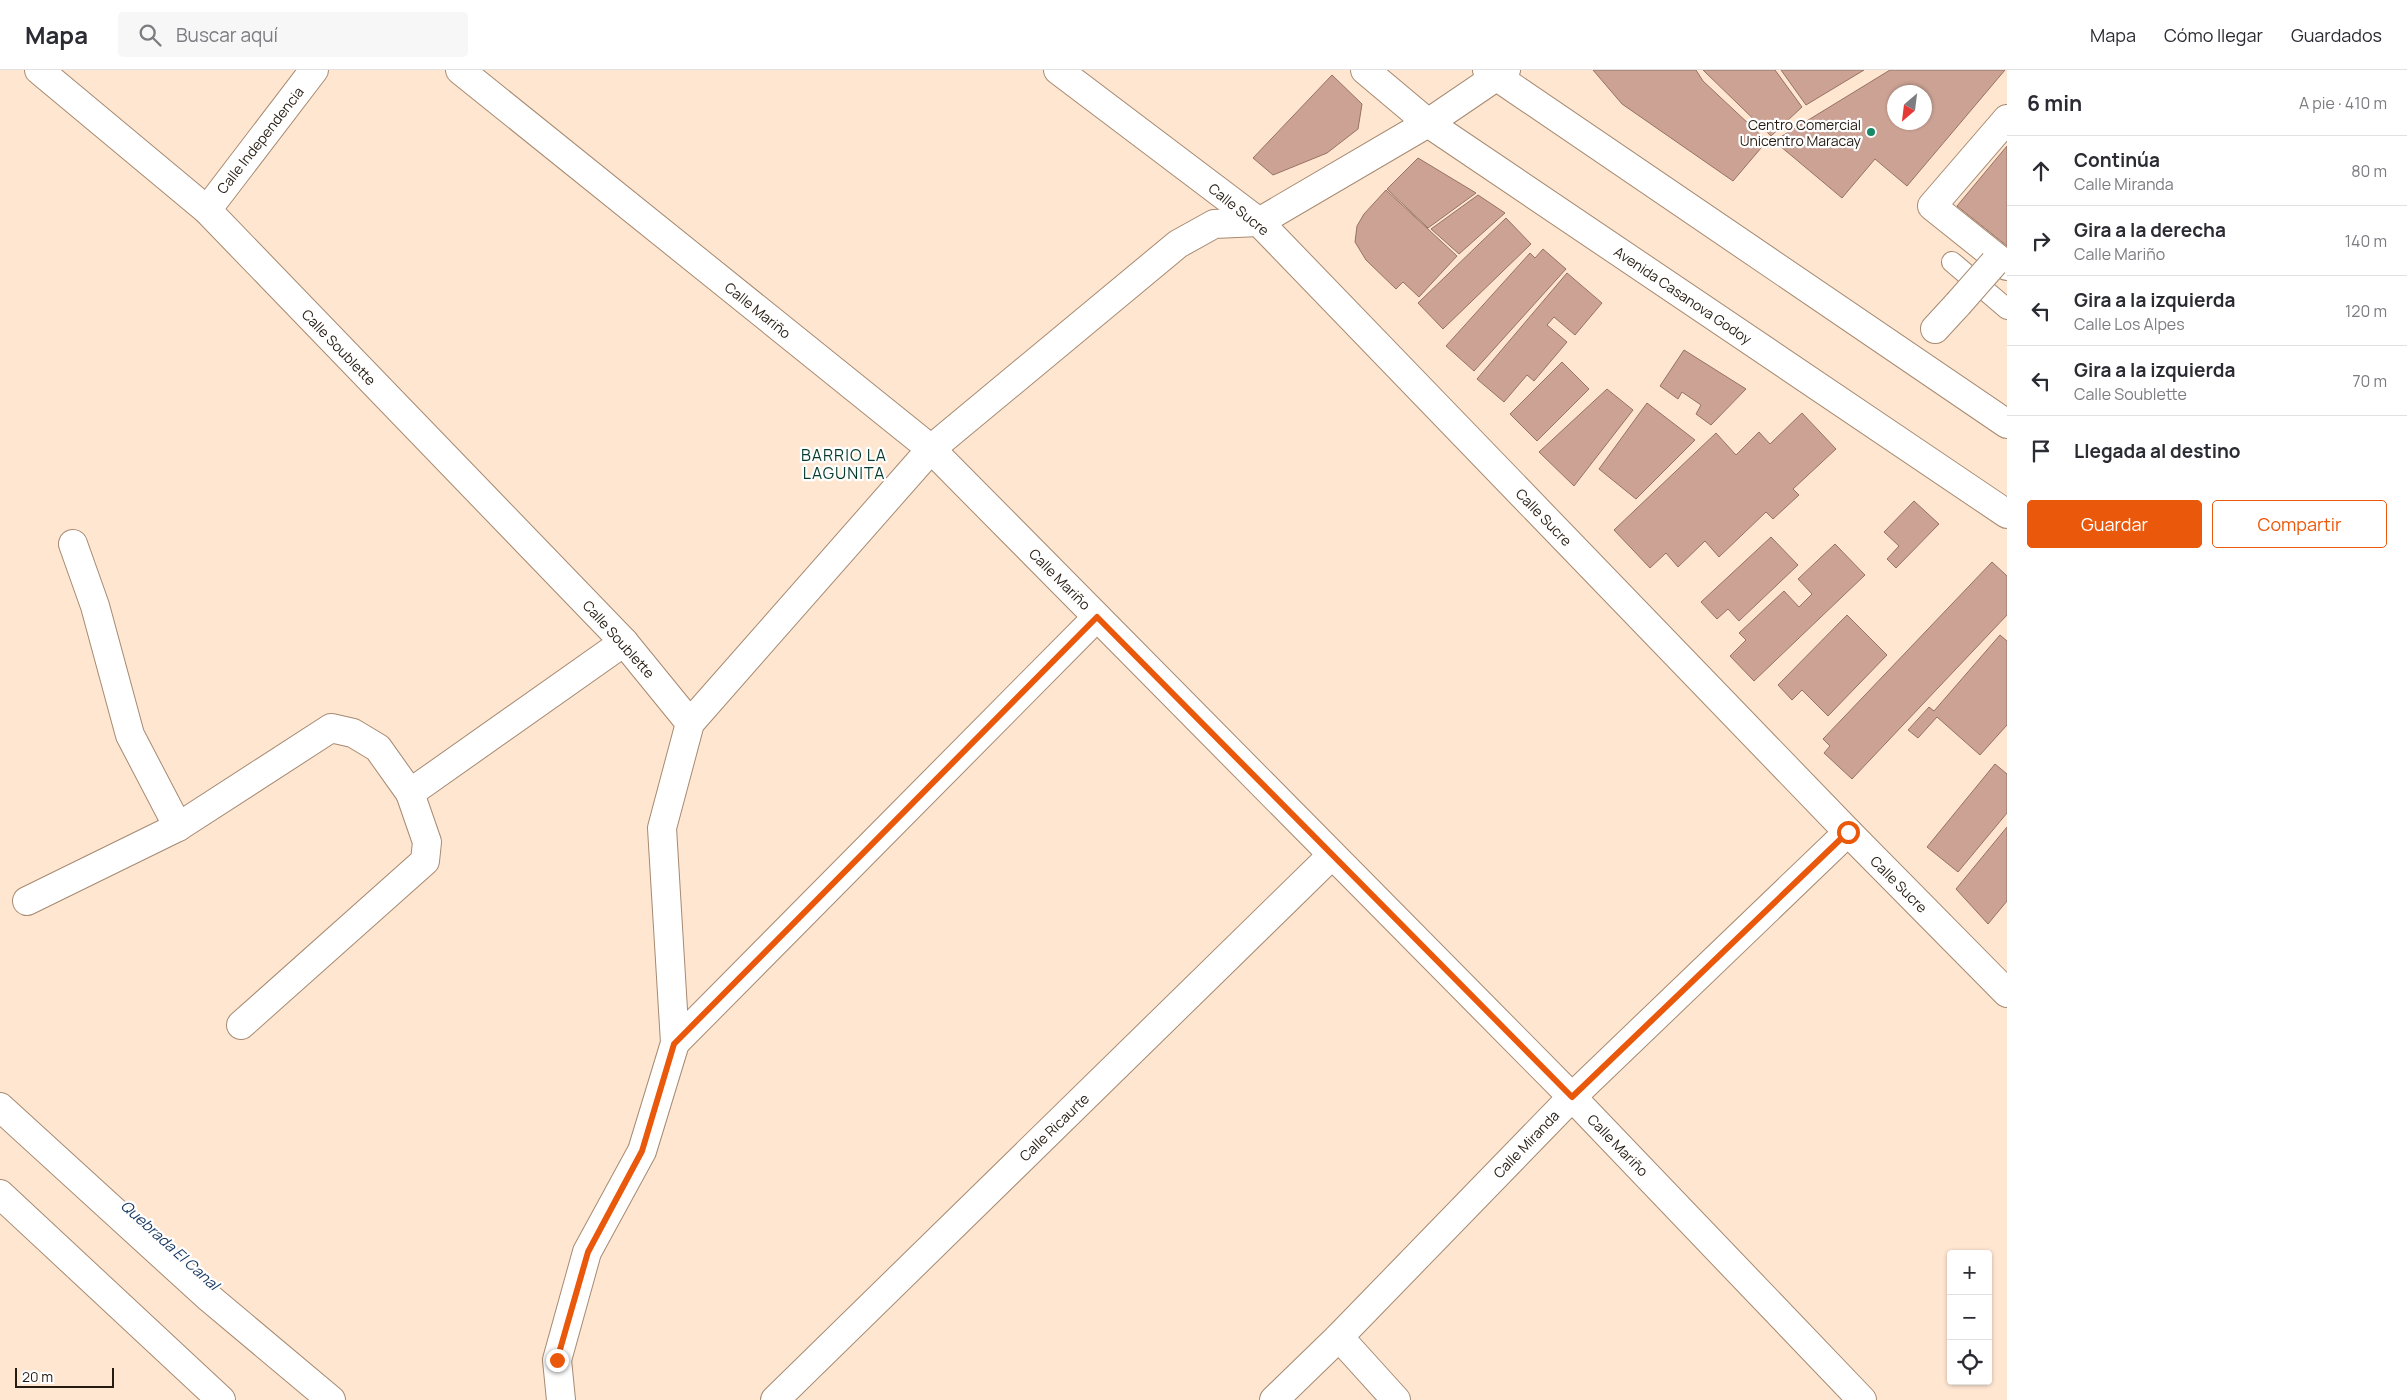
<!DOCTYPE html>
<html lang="es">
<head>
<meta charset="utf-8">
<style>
  body { margin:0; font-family:Manrope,sans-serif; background:#f7f7f7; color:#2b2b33 }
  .controls { position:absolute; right:15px; bottom:15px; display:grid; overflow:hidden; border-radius:5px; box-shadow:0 1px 4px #0004 }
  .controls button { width:45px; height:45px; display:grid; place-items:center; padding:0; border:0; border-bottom:1px solid #e1e1e2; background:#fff; color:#2b2b33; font:25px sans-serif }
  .compass { position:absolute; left:1887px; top:15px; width:45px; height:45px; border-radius:50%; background:#fff; box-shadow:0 1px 4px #0004; rotate:208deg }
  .scale { position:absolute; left:15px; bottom:12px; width:99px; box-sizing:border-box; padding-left:5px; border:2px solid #251b11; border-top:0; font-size:14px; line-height:18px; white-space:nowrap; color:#251b11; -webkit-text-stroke:4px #fff; paint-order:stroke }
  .stop { position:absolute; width:15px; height:15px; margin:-11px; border:4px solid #ea580c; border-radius:50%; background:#fff }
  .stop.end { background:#ea580c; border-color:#fff; box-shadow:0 1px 5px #0008 }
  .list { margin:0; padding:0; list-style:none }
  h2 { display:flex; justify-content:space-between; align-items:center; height:65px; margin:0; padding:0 20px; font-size:21px }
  h2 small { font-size:16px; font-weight:400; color:#7c7c81 }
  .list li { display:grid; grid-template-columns:32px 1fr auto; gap:15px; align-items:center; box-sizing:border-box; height:70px; padding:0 20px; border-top:1px solid #e1e1e2 }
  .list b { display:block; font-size:19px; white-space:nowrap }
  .list p { margin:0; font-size:16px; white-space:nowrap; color:#7c7c81 }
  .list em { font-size:16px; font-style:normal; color:#7c7c81 }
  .actions { display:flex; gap:10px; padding:15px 20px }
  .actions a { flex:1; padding:11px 0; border:1px solid #ea580c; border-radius:5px; text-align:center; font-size:18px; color:#ea580c }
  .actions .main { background:#ea580c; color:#fff }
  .icon { flex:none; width:28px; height:28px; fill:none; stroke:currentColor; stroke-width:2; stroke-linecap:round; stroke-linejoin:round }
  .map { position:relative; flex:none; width:2007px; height:1330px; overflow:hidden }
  header { display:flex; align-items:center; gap:30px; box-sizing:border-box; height:70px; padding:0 25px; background:#fff; border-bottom:1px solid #e1e1e2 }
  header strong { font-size:24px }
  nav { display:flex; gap:28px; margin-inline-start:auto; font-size:18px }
  .search { width:350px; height:45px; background:#f7f7f7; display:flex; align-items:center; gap:12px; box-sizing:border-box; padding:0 18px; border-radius:5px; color:#7c7c81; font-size:19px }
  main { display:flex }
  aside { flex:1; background:#fff }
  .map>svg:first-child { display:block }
</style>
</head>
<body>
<header>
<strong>Mapa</strong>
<div class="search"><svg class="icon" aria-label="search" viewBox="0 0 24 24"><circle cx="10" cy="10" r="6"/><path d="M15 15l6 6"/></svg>Buscar aquí</div>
<nav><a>Mapa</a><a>Cómo llegar</a><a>Guardados</a></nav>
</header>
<main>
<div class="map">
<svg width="2007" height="1330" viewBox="0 0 2007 1330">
  <rect width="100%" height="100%" fill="#ffe6d1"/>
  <g fill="#cba294" stroke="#967266" fill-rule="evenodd">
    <path d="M1593,0H1696L1703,11L1767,71L1733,111L1622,34Z"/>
    <path d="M1703,0H1775L1802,37L1771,66Z"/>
    <path d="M1781,0H1864L1806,35Z"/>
    <path d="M1890,0H2005L1907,116L1875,89L1842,128L1774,71ZM1894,22H1924V52H1894Z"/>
    <path d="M1332,5L1362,34L1358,59L1327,83L1273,105L1253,88Z"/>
    <path d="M2007,76V176L1957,136Z"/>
    <path d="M1418,88L1476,123L1428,158L1387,119Z"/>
    <path d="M1386,120L1457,186L1419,227L1403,212L1396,219L1366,190L1355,172L1357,156L1364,144Z"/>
    <path d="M1478,125L1505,143L1459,184L1431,159Z"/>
    <path d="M1506,148L1531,174L1443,259L1418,233Z"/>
    <path d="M1543,179L1566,199L1474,301L1446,276L1530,183L1535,188Z"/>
    <path d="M1567,203L1602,233L1575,265L1554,247L1547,255L1567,272L1534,311L1527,305L1504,332L1477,309Z"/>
    <path d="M1684,280L1746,319L1711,355L1696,344L1701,335L1682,322L1678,329L1660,316Z"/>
    <path d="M1562,292L1589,319L1537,371L1510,344Z"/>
    <path d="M1607,319L1633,340L1574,416L1539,382Z"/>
    <path d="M1647,333L1695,370L1636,429L1599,399Z"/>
    <path d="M1802,343L1836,379L1793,419L1799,425L1773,449L1766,442L1719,487L1705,471L1678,497L1666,483L1650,498L1614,460L1716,363L1736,385L1759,362L1770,374Z"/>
    <path d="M1914,431L1939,454L1896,498L1887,489L1899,476L1884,462Z"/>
    <path d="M1771,467L1798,495L1739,551L1728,539L1717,549L1701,532Z"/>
    <path d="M1835,474L1865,505L1754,611L1730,586L1746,570L1739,563L1784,521L1799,537L1812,524L1798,509Z"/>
    <path d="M1992,492L2007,506V545L1852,709L1824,683L1830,676L1823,669Z"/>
    <path d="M1847,545L1887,585L1828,646L1802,620L1792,630L1778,615Z"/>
    <path d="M2000,565L2007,571V655L1980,685L1937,647L1918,668L1908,660L1929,637L1934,641Z"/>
    <path d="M1995,694L2007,704V743L1958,802L1927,777Z"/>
    <path d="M2007,757V831L1988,854L1956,819Z"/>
  </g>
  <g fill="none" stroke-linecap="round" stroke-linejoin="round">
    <defs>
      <path id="service" d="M1952,192L2007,239"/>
      <g id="pedestrian">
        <path d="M2007,49L1932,136L2007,196"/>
        <path d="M1935,259L1958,234"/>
      </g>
      <g id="minor">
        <path d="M39,0L207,140L624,572L690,653"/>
        <path d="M460,0L931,379L1572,1027L1862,1330"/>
        <path d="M1058,0L1259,152L1848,762L2007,923"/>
        <path d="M207,140L314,0"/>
        <path d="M73,474L95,536L130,665L178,757"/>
        <path d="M27,831L178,757L331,658L353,663L378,678L410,723L624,572"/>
        <path d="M241,955L425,791L427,772L410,723"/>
        <path d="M675,973L1097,547"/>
        <path d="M0,1037L207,1226L331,1330"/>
        <path d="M0,1124L221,1330"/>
        <path d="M1339,1267L1396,1330"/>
        <path d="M561,1330L557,1290L587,1182L642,1081L675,973L662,758L690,653L931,379L1178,174L1214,154L1259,152L1428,53L1506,0"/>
        <path d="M775,1330L1332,785"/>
        <path d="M1274,1330L1339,1267L1572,1027L1848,762"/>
      </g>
      <g id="tertiary">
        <path d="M1365,0L1428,53L2007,444"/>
        <path d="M1487,0L2007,354"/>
      </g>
    </defs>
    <use href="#service" stroke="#a68a71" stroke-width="22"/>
    <use href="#pedestrian" stroke="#a68a71" stroke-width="30"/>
    <use href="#minor" stroke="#a68a71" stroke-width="30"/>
    <use href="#tertiary" stroke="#a68a71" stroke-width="30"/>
    <use href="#service" stroke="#fff" stroke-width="20"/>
    <use href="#pedestrian" stroke="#fff" stroke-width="28"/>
    <use href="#minor" stroke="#fff" stroke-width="28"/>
    <use href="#tertiary" stroke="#fff" stroke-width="28"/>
    <defs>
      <path id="pedestrian-bridge" d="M1958,234L1994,193"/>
    </defs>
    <use href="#pedestrian-bridge" stroke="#a68a71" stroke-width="30" stroke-linecap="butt"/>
    <use href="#pedestrian-bridge" stroke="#fff" stroke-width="28"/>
  </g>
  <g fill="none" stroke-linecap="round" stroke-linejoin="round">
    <path stroke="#ea580c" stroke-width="6" d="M557,1290L588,1182L642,1081L674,974L1097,547L1572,1027L1848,762"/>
  </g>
  <circle fill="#178868" stroke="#fff" stroke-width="2" cx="1871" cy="62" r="5"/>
  <g text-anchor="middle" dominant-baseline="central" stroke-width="4.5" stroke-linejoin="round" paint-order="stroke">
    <g font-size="14" fill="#251b11" stroke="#fff" text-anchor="end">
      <text x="1861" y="54">Centro Comercial<tspan x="1861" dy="16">Unicentro Maracay</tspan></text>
    </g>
    <g font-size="14" fill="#251b11" stroke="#fff">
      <text transform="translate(260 70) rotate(-52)">Calle Independencia</text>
      <text transform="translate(1239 139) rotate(39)">Calle Sucre</text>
      <text transform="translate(1683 225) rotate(34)">Avenida Casanova Godoy</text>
      <text transform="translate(758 240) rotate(39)">Calle Mariño</text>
      <text transform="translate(339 277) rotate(46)">Calle Soublette</text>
      <text transform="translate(1544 447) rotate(46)">Calle Sucre</text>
      <text transform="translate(1060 509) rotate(45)">Calle Mariño</text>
      <text transform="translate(619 569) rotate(48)">Calle Soublette</text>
      <text transform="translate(1899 814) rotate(45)">Calle Sucre</text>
      <text transform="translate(1054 1057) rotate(-44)">Calle Ricaurte</text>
      <text transform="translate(1526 1074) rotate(-46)">Calle Miranda</text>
      <text transform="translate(1618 1075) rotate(46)">Calle Mariño</text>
    </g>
    <g font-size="15" font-style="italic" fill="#14365f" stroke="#fff">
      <text transform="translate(170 1175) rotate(42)">Quebrada El Canal</text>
    </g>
    <g font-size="16" letter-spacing="1" fill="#063b2b" stroke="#fff">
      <text x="844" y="385">BARRIO LA<tspan x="844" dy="18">LAGUNITA</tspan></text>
    </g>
  </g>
</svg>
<div class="controls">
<button>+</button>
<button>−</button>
<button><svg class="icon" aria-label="locate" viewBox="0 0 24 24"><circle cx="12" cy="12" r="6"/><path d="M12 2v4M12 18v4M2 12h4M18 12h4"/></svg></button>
</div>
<svg class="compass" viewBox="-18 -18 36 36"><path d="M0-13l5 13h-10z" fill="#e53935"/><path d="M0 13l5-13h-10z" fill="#7c7c81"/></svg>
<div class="scale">20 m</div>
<div class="stop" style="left:1848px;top:762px"></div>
<div class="stop end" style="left:557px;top:1290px"></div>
</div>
<aside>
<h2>6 min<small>A pie · 410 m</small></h2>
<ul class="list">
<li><svg class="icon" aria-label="ahead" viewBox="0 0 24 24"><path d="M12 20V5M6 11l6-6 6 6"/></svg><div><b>Continúa</b><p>Calle Miranda</p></div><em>80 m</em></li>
<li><svg class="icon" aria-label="right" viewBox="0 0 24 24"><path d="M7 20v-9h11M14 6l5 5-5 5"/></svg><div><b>Gira a la derecha</b><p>Calle Mariño</p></div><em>140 m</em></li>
<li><svg class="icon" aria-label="left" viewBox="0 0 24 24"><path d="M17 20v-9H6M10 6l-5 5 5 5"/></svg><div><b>Gira a la izquierda</b><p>Calle Los Alpes</p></div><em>120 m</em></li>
<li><svg class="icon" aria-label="left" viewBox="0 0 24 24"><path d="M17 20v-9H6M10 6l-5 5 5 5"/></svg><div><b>Gira a la izquierda</b><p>Calle Soublette</p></div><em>70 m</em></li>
<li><svg class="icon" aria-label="arrive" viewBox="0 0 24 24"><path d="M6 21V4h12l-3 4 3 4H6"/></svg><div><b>Llegada al destino</b></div></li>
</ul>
<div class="actions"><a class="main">Guardar</a><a>Compartir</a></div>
</aside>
</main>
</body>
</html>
